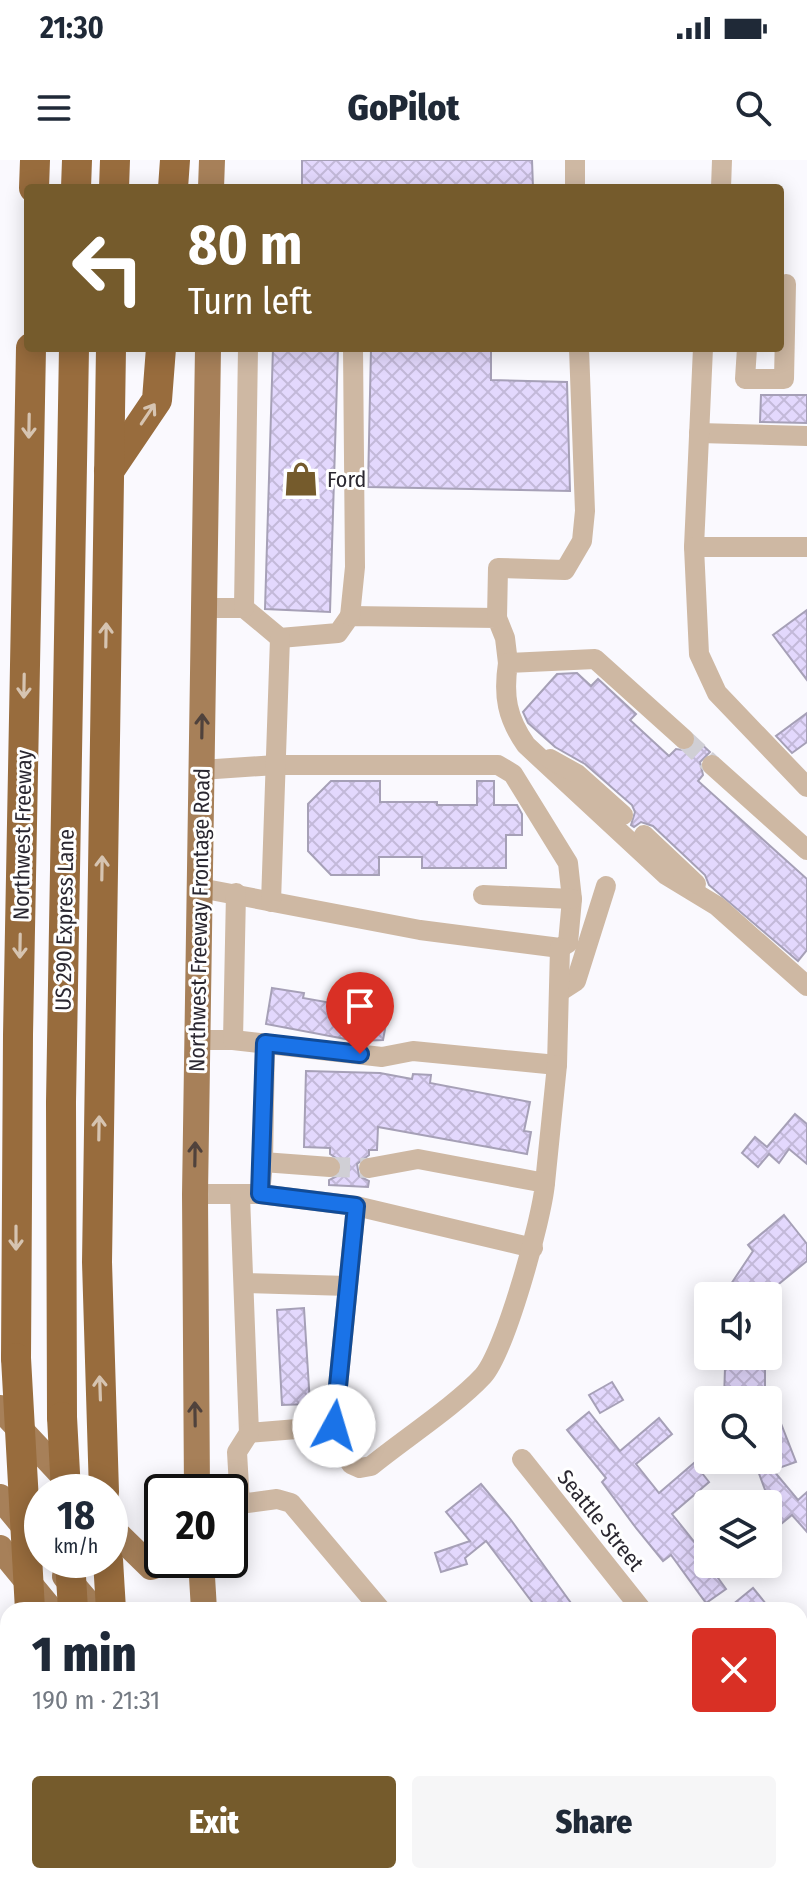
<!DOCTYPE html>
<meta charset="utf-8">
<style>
body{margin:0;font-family:"Fira Sans Condensed",sans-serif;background:#f6f6f7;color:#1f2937;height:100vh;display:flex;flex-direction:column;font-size:30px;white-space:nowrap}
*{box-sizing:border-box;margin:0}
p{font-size:26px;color:#747a83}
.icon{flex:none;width:44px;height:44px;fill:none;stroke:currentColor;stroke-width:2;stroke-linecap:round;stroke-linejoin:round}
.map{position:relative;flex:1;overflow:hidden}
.details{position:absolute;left:0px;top:1442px;width:808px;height:282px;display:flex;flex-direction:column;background:#fff;border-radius:24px 24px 0 0;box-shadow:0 4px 20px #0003}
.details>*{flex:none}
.hud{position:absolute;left:24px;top:24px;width:760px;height:168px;border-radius:8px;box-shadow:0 4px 20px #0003;background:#755b2c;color:#fff;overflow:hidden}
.fabs{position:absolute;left:694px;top:1122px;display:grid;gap:16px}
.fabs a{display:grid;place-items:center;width:88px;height:88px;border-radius:8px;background:#fff;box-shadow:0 4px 20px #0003;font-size:40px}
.speed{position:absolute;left:24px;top:1314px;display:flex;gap:16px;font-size:40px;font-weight:700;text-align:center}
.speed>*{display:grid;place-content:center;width:104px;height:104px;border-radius:50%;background:#fff;box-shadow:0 4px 20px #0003;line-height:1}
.speed small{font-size:20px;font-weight:400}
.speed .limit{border:4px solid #111;border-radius:12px;background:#fff;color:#111}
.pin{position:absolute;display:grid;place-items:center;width:68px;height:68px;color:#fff;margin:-82px -34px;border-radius:50% 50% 50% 0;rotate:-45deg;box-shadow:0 0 8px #0007}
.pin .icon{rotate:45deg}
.me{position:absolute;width:88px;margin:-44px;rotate:6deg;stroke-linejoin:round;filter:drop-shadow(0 0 6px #0008)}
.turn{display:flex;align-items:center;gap:28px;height:168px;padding:0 32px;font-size:36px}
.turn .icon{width:104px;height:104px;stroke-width:2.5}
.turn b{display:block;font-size:56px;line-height:68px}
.round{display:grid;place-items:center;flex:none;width:84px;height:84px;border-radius:8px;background:#f6f6f7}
.headline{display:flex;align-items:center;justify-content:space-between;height:136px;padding:0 32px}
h1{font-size:48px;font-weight:800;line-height:60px}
.cta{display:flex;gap:16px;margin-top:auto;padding:16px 32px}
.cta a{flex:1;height:92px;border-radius:8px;background:#755b2c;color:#fff;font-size:32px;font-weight:800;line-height:92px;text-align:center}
.cta a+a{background:#f6f6f7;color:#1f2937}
.status{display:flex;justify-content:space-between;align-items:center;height:56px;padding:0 40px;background:#fff;direction:ltr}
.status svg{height:22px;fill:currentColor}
header{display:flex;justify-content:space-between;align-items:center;height:104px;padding:0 32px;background:#fff;font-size:36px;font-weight:800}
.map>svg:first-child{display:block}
</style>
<div class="status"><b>21:30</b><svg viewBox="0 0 49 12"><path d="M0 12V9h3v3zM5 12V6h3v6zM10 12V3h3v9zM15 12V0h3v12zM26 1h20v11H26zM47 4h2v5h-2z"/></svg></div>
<header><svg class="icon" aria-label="menu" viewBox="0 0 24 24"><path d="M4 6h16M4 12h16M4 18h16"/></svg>GoPilot<svg class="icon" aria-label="search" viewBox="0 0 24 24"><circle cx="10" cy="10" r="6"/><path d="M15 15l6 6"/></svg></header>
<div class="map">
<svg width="807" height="1723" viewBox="0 0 807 1723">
<defs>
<pattern id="building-cross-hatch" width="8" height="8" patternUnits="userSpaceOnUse" patternTransform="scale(2)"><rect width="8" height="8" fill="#e3d8fd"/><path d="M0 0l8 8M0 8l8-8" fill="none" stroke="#c3b9d9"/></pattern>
</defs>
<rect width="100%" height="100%" fill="#faf9fe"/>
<g fill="url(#building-cross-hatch)" stroke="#a6a0b7" stroke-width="2">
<path d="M 302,0 L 532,0 L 533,28 L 302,28 Z"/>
<path d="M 273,188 L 338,188 L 330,452 L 265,449 Z"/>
<path d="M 371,188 L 491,188 L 491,220 L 567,222 L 570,331 L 368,327 Z"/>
<path d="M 761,235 L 807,235 L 807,263 L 760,262 Z"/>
<path d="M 807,450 L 807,520 L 773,475 Z"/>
<path d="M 577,513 L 591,526 L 598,519 L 636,554 L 630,560 L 669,596 L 676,589 L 689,591 L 697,580 L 710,592 L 700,602 L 703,615 L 698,621 L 807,719 L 807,790 L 798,801 L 709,725 L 705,715 L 653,666 L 641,662 L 634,667 L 631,665 L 635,652 L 632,645 L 585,604 L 555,587 L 528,563 L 523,552 L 557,514 Z"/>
<path d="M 807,553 L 807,582 L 792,593 L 776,576 Z"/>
<path d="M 331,621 L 380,621 L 380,642 L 437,642 L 437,645 L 477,645 L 477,621 L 494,621 L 494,645 L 517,645 L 522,654 L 522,675 L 506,675 L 506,708 L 422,708 L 422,697 L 379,697 L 379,715 L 331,715 L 308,691 L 308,644 Z"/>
<path d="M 272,828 L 304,833 L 303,838 L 388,853 L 383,880 L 356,881 L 266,864 Z"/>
<path d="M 306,911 L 380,913 L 412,919 L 413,914 L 431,915 L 430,923 L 530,942 L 524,971 L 531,972 L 527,994 L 378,967 L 377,990 L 369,990 L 369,995 L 357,1004 L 359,1016 L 369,1021 L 368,1027 L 329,1025 L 329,1020 L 341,1014 L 342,1002 L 330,994 L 330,988 L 304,987 Z"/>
<path d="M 795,954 L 807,964 L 807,1004 L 789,989 L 779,1003 L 769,994 L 758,1007 L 742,993 L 755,977 L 767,987 Z"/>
<path d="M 784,1055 L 807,1084 L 807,1101 L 764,1136 L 723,1136 L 753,1091 L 748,1085 Z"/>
<path d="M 304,1148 L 310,1244 L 282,1245 L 277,1150 Z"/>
<path d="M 725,1208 L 765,1208 L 765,1240 L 724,1240 Z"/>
<path d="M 612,1222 L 623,1240 L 600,1253 L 589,1235 Z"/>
<path d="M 589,1252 L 620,1291 L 659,1258 L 672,1274 L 636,1304 L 659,1333 L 694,1303 L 709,1322 L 672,1354 L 696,1384 L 708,1375 L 708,1404 L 726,1429 L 706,1443 L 671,1395 L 663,1401 L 636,1368 L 602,1322 L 606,1318 L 567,1270 Z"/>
<path d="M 780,1261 L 796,1302 L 773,1310 L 798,1340 L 807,1332 L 807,1372 L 792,1355 L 775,1369 L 768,1361 L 768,1338 L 754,1300 L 764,1300 L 768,1304 L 768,1265 Z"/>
<path d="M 481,1324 L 511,1360 L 576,1450 L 538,1450 L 486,1381 L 465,1398 L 467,1404 L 441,1412 L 435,1393 L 470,1381 L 446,1352 Z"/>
<path d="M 753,1428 L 771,1450 L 726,1450 Z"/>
</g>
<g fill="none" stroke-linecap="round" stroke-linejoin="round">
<g stroke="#d0cfd5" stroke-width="20" stroke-dasharray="20 10" stroke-linecap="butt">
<path d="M 684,579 L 712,605"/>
<path d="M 330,1007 L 369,1008"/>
</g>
<g stroke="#ceb8a3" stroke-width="20">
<path d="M 575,28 L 575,0"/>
<path d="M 721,28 L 722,0"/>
<path d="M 747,188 L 745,219 L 784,219 L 786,124"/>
<path d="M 699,273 L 807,276"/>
<path d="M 694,387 L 703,188"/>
<path d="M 807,387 L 694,387 L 699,494 L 717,533 L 807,627"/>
<path d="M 204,448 L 244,448 L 280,478 L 338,473 L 350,456 L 497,458 L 505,478 L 508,503"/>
<path d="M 244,448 L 248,188"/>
<path d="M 350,456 L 355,407 L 353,188"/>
<path d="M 497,458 L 498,408 L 565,410 L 582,381 L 585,351 L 579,188"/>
<path d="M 684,579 L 595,499 L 508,503 C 503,536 507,558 526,585 L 666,715 L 717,746 L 807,826"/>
<path d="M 550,599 L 577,614 L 623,655"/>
<path d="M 712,605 L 807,690"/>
<path d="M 644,675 L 696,724"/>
<path d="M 200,728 L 420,770 L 560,788 L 568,783 L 572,739 L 568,703 L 513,614 L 498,605 L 276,605 L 201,610"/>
<path d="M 483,735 L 572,739"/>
<path d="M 271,742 L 280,478"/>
<path d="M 559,832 L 576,821 L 606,726"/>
<path d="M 197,880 L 233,880 L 382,897 L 413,891 L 557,905 L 560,788"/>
<path d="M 233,880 L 236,733"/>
<path d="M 263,1002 L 265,883"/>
<path d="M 545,1023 L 557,905"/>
<path d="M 195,1034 L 260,1034 L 263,1002 L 330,1007"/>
<path d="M 260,1034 L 356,1046 L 533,1088"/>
<path d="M 240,1036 L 249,1273 L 334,1266 L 348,1126 L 246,1123"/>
<path d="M 348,1126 L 356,1046"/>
<path d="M 334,1266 L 351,1304 L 360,1308 L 371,1306 C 404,1279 455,1246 483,1216 C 505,1192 542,1059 545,1023 L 418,999 L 369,1008"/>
<path d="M 249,1273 L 237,1292 L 240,1344 L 277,1339 L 291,1343 L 381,1450"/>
<path d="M 522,1299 L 642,1450"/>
<path d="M 800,1648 L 807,1656"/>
<path d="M 490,1716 L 495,1723"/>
</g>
<g stroke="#a78059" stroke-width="26">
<path d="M 211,28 L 212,0"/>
<path d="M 0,1248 L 74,1327"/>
<path d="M 197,1332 L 195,1034 L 208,188"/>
<path d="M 0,1337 L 42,1388"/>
<path d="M 110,1367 L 151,1407 L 172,1400"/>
<path d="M 0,1388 L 51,1450"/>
<path d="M 201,1400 L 204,1450"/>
<path d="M 65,1416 L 94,1450"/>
<path d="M 226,1716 L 227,1723"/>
</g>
<g stroke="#986c3d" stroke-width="30">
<path d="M 34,28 L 35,0"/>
<path d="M 76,28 L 77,0"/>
<path d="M 114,28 L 115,0"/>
<path d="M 173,28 L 175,0"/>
<path d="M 109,311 L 157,240 L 161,188"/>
<path d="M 16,1198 L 18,875 L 31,188"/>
<path d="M 62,1257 L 61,942 L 74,188"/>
<path d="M 104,1332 L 97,1102 L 111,188"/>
<path d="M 108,1400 L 111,1450"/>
<path d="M 0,1660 L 7,1723"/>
<path d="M 56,1716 L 57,1723"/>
<path d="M 101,1716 L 102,1723"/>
<path d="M 138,1716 L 139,1723"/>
</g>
<g stroke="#986c3d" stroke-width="30">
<path d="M 16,1198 L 30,1450"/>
<path d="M 62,1257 L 66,1332"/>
<path d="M 70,1400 L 73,1450"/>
</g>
</g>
<defs><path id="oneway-shaft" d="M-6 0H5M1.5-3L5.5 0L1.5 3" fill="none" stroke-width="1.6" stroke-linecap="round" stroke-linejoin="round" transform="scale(2)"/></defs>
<g stroke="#d6c4b1">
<use href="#oneway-shaft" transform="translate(148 254) rotate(-56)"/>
<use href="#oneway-shaft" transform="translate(29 266) rotate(91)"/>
<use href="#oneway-shaft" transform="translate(106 475) rotate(-89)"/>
<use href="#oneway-shaft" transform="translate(24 526) rotate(91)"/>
<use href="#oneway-shaft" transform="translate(102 708) rotate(-89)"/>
<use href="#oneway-shaft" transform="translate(20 786) rotate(91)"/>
<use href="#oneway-shaft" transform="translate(99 968) rotate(-89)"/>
<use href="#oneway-shaft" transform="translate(16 1078) rotate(90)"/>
<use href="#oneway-shaft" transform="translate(100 1228) rotate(-92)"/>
</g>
<g stroke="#50423c">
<use href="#oneway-shaft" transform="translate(202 566) rotate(-89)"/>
<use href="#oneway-shaft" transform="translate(195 994) rotate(-89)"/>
<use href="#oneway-shaft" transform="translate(195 1254) rotate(-91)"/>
</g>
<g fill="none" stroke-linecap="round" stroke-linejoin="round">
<g stroke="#114b97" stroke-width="20">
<path id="route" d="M 334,1266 L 356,1046 L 260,1034 L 265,883 L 360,894"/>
</g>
<use href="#route" stroke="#1a73e8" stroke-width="14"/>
</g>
<defs>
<g id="shop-bare" transform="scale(2.76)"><path d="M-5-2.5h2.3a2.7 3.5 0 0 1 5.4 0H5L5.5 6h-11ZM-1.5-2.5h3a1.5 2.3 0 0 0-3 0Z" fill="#755b2c" stroke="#fff" stroke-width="2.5" paint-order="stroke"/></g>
</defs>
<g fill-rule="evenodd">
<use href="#shop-bare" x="301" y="319"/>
</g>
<g text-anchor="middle" stroke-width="6" stroke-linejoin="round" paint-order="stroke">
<g font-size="22" fill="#2a2730" stroke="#fff" text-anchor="start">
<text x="327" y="327">Ford</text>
</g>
<g font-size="22" fill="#2a2730" stroke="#fff">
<text transform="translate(22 675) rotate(-89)" y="8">Northwest Freeway</text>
<text transform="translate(64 760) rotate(-89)" y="8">US 290 Express Lane</text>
<text transform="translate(199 760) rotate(-89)" y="8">Northwest Freeway Frontage Road</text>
<text transform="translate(601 1360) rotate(51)" y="8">Seattle Street</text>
</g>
</g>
</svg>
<div class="fabs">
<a><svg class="icon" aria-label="sound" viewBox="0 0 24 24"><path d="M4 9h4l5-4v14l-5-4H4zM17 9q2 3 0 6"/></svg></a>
<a><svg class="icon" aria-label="search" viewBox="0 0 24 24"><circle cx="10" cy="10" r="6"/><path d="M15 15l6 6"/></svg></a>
<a><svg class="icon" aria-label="layers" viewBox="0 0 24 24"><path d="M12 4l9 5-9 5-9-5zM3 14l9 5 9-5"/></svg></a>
</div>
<div class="speed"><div>18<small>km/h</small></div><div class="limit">20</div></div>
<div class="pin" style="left:360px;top:894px;background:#d93025"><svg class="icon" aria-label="arrive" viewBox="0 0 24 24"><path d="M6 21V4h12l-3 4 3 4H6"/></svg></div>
<svg class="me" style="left:334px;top:1266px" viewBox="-20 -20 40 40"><circle r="19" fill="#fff"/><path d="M0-13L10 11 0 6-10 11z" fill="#1a73e8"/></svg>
<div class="hud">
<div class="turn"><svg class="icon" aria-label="left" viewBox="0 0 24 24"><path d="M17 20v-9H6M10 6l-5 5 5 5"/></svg><div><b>80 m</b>Turn left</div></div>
</div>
<section class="details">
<div class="headline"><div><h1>1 min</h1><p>190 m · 21:31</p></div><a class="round" style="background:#d93025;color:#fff"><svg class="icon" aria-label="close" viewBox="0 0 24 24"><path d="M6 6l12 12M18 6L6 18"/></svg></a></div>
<div class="cta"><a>Exit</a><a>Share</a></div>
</section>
</div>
